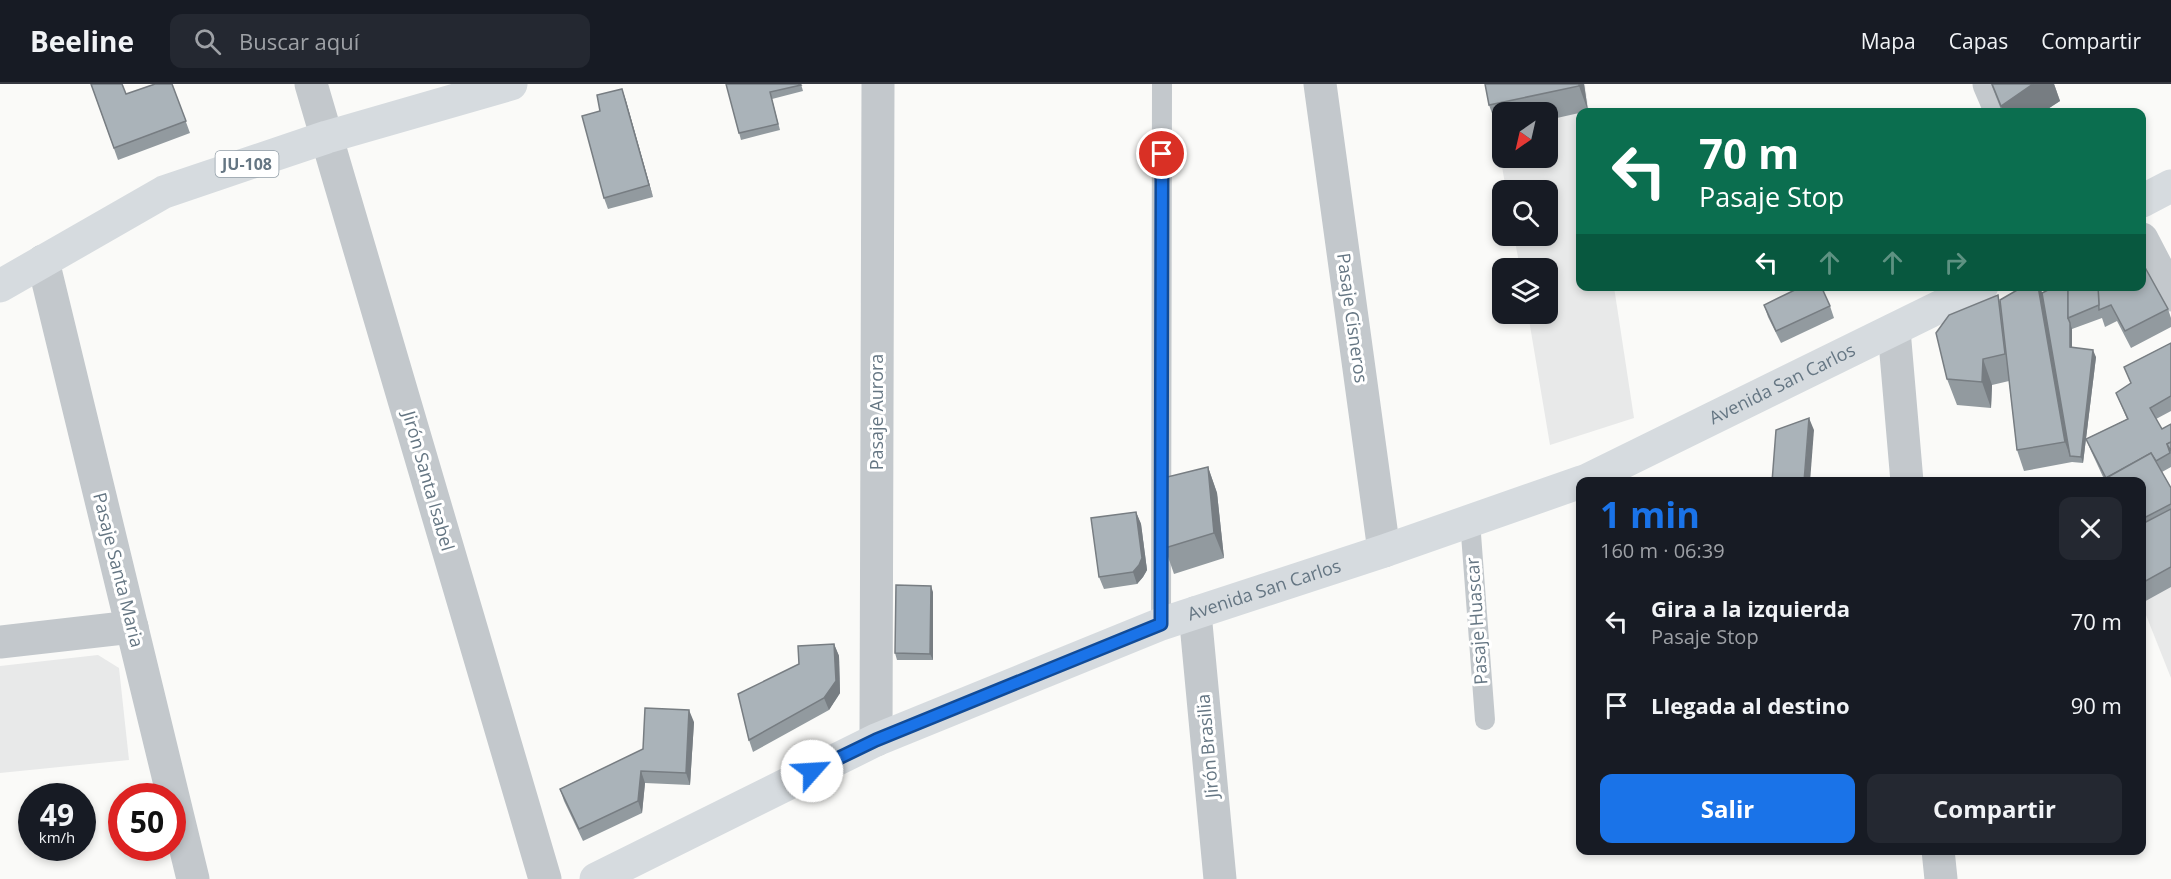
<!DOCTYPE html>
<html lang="es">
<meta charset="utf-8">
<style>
body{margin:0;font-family:"Open Sans",sans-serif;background:#242831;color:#f1f3f6;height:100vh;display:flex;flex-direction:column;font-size:22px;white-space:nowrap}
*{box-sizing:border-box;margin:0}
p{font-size:20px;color:#9ea1a6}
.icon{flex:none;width:33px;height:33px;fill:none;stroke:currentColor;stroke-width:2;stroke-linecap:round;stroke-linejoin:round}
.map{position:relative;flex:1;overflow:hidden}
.side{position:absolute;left:1576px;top:393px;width:570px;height:378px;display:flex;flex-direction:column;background:#171b24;border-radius:12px;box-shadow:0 3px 9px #0003}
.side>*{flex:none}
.banner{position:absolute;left:1576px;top:24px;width:570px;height:183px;border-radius:12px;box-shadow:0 3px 9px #0003;background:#0b6e4f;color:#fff;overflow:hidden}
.needle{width:39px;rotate:214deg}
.controls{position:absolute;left:1492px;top:18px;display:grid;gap:12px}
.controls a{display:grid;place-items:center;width:66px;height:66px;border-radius:12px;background:#171b24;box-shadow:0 3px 9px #0003;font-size:30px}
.speed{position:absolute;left:18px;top:699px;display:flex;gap:12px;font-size:30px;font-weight:700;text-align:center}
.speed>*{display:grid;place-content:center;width:78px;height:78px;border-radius:50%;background:#171b24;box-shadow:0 3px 9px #0003;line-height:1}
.speed small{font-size:15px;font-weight:400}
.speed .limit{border:9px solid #d22;background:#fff;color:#111}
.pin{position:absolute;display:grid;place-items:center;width:51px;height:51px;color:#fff;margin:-26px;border:3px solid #fff;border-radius:50%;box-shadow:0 2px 6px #0007}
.me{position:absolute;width:66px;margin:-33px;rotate:64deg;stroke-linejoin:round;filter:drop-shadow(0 0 4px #0008)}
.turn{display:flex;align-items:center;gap:21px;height:126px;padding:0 24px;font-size:27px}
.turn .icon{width:78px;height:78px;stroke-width:2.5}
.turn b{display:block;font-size:42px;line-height:51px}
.lanes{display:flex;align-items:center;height:57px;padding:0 24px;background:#0003;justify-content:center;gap:30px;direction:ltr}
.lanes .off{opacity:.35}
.round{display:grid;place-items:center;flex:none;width:63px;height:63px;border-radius:12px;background:#242831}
.summary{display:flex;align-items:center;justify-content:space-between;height:102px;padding:0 24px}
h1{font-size:36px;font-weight:700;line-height:45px;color:#1a73e8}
.action{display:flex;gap:12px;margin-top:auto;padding:12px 24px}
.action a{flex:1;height:69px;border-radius:12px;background:#1a73e8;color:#fff;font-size:24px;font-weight:700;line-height:69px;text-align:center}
.action a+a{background:#242831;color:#f1f3f6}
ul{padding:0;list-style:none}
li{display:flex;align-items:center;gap:18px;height:84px;padding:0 24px}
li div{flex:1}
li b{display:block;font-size:22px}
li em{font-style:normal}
header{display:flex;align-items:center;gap:36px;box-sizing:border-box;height:84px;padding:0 30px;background:#171b24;border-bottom:2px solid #363941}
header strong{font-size:28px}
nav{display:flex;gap:33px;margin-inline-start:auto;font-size:21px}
.search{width:420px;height:54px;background:#242831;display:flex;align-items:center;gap:15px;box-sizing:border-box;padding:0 21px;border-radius:12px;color:#9ea1a6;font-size:22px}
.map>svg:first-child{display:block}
</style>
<header>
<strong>Beeline</strong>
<div class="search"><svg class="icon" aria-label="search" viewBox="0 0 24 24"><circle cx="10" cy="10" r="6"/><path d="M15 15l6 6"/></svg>Buscar aquí</div>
<nav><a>Mapa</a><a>Capas</a><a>Compartir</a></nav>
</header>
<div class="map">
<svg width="2171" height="795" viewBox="0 0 2171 795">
<rect width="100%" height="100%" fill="#fafaf8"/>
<g fill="#e8e9e9" fill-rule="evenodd">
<path d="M 1488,0 L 1585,0 L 1589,28 L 1581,28 L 1581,202 L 1614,203 L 1634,334 L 1550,361 L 1528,230 L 1548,230 L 1548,184 L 1520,184 L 1514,152 L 1548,152 L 1548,106 L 1506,106 ZM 1503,28 L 1548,28 L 1548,74 L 1503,74 Z"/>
<path d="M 2171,445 L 2171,594 L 2142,521 L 2142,460 Z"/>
<path d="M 98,571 L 119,584 L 129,676 L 0,689 L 0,582 Z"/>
</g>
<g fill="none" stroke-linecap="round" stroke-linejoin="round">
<g stroke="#c3c8cc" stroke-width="20">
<path d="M 1470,437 L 1485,636"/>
<path d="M 1161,540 L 1162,0"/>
</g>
<g stroke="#c3c8cc" stroke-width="33">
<path d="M 311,0 L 545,795"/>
<path d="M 1320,0 L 1384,467"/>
<path d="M 1989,0 L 2001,28"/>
<path d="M 2142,155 L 2171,211"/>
<path d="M 43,177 L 193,795"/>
<path d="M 1894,246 L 1907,398"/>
<path d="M 1195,529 L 1220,795"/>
<path d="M 0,558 L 132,543"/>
<path d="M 876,656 L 878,0"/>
<path d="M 1938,766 L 1941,795"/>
</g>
<g stroke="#d6dbdf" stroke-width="33">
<path d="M 2142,117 L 2171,102"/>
<path id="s1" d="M 1583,398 L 1982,202"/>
<path id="s2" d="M 596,795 L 876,656 L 1161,540 L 1384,467 L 1581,398"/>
</g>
<path stroke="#d6dbdf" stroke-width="33" d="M 0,202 L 164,108 L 327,53 L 511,0"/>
</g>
<g fill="#929a9f">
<path d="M 91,0 L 126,10 L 172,0 L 190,49 L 118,76 Z"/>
<path d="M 726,0 L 801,0 L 803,7 L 772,15 L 780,46 L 741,56 Z"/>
<path d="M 1584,0 L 1588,27 L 1548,36 L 1548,28 L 1503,28 L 1503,45 L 1498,46 L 1489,21 Z"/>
<path d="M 1991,0 L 2054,0 L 2060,17 L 2043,28 L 2002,28 Z"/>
<path d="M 622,5 L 626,17 L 653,113 L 608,125 L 604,114 L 600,27 Z"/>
<path d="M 2024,202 L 2040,202 L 2042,209 L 2168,225 L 2171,234 L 2171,243 L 2131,264 L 2117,237 L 2105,243 L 2102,234 L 2072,245 L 2072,264 L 2096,273 L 2083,379 L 2072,378 L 2024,387 L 2017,366 L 2009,297 L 1992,301 L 1991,324 L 1957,321 L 1947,295 L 2000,216 Z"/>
<path d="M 1764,221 L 1830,222 L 1834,234 L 1781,259 L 1768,233 Z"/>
<path d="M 2171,259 L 2171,327 L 2156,335 L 2162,345 L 2171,340 L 2171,383 L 2162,388 L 2171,404 L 2171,503 L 2142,519 L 2142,398 L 2104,395 L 2091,367 L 2086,355 L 2127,335 L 2116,309 L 2131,299 L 2124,283 Z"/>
<path d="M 1208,383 L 1217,409 L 1224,474 L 1174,490 L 1165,464 Z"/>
<path d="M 1136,428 L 1141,440 L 1147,486 L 1143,493 L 1137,500 L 1104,505 L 1099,493 Z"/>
<path d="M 933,508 L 933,576 L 897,576 L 895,569 Z"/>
<path d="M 834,560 L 839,572 L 840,609 L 829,626 L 753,668 L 749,656 L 799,580 Z"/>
<path d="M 694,638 L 690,701 L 645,699 L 642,729 L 583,757 L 564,717 L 560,705 L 643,665 Z"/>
</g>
<g fill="#777d82">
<path d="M 1579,0 L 1584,0 L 1588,27 L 1579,2 Z"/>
<path d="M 2033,0 L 2054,0 L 2060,17 L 2043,28 L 2003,28 L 2001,22 Z"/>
<path d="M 622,5 L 626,17 L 653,113 L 649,101 Z"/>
<path d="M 2038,202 L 2040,202 L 2044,216 L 2070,372 L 2065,358 Z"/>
<path d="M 2070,239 L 2072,245 L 2072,270 L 2070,263 Z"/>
<path d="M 2093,266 L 2096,273 L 2083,379 L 2081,373 Z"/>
<path d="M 1983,275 L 1992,301 L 1991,324 L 1982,298 Z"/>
<path d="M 1809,334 L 1814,346 L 1810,398 L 1804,398 Z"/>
<path d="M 1208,383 L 1217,409 L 1224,474 L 1214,449 Z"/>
<path d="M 1136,428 L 1141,440 L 1147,486 L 1143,493 L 1137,500 L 1133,488 Z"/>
<path d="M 931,502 L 933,508 L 933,576 L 930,570 Z"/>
<path d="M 834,560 L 839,572 L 840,609 L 829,626 L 824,614 Z"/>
<path d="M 689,626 L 694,638 L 690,701 L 686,689 Z"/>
<path d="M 641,687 L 645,699 L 642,729 L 638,717 Z"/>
</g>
<g fill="#aab3b9" stroke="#777d82" stroke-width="1.5">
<path d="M 91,0 L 122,0 L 126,10 L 155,0 L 172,0 L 186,37 L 114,64 Z"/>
<path d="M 726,0 L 800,0 L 801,1 L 770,8 L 778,40 L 739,49 Z"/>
<path d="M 1485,0 L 1579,0 L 1579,2 L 1489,21 Z"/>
<path d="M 1992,0 L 2033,0 L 2001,22 Z"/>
<path d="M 622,5 L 649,101 L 604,114 L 582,32 L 600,27 L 597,11 Z"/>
<path d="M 2142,178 L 2168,225 L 2125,247 L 2111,221 L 2099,226 L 2098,202 L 2142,202 Z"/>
<path d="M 1803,202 L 1821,202 L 1830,222 L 1776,247 L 1764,221 Z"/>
<path d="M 2024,202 L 2038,202 L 2065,358 L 2017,366 L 2000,216 Z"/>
<path d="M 2056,202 L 2068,202 L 2068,234 L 2070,239 L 2070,263 L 2093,266 L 2081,373 L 2070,372 L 2042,209 Z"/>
<path d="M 2068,202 L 2098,202 L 2099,221 L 2068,234 Z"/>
<path d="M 1998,211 L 2005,270 L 1983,275 L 1982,298 L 1947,295 L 1936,249 L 1949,231 Z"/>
<path d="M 2171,259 L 2171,312 L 2150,324 L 2162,345 L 2171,340 L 2171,358 L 2167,360 L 2170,369 L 2156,377 L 2151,369 L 2106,394 L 2086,355 L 2128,335 L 2116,309 L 2131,299 L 2124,283 Z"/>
<path d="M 1809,334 L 1804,398 L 1772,398 L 1776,346 Z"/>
<path d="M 2171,358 L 2171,367 L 2167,360 Z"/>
<path d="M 2151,369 L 2171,404 L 2171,420 L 2142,435 L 2142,398 L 2099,398 Z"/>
<path d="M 1208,383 L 1214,449 L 1165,464 L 1159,395 Z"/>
<path d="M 2171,425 L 2171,483 L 2142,499 L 2142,440 Z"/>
<path d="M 1136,428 L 1142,474 L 1139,481 L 1133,488 L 1099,493 L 1091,434 Z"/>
<path d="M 896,501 L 931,502 L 930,570 L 895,569 Z"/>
<path d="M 834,560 L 836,597 L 824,614 L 749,656 L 738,610 L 799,580 L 798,562 Z"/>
<path d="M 645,624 L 689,626 L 686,689 L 641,687 L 638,717 L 579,745 L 560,705 L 643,665 Z"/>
</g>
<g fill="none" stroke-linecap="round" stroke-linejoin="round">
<g stroke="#114b97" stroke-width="15">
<path id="route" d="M 812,687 L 876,656 L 1161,540 L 1162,70"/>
</g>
<use href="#route" stroke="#1a73e8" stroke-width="10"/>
</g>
<g text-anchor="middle" stroke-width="6" stroke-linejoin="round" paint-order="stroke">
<rect fill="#fff" stroke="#939fa8" stroke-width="1.5" x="215.5" y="67" width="63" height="26" rx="4.5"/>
<g font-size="16" font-weight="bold" fill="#657683">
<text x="247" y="86">JU-108</text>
</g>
<g font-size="18" fill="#657683" stroke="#fff">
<text transform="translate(1352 234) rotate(82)" y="6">Pasaje Cisneros</text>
<text dy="6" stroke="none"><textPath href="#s1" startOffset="222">Avenida San Carlos</textPath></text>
<text transform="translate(877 328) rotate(-90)" y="6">Pasaje Aurora</text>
<text transform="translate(428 397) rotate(74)" y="6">Jirón Santa Isabel</text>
<text transform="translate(118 486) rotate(76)" y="6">Pasaje Santa Maria</text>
<text dy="6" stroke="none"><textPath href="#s2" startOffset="729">Avenida San Carlos</textPath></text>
<text transform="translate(1477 537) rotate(-94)" y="6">Pasaje Huascar</text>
<text transform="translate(1208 662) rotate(-95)" y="6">Jirón Brasilia</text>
</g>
</g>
</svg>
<div class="controls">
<a><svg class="needle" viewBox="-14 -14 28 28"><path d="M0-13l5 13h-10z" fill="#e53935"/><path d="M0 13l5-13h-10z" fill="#9ea1a6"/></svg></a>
<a><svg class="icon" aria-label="search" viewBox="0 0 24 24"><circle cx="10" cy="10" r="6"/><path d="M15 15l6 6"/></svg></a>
<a><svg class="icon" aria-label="layers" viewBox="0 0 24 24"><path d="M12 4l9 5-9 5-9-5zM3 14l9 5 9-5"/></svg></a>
</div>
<div class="speed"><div>49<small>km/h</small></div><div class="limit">50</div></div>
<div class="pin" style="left:1162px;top:70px;background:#d93025"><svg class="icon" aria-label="arrive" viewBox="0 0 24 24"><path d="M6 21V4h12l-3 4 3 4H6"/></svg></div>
<svg class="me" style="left:812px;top:687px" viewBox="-20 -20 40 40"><circle r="19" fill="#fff"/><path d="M0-13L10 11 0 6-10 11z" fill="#1a73e8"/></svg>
<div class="banner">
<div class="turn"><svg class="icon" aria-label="left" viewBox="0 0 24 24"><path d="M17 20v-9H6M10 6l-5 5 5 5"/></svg><div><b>70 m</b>Pasaje Stop</div></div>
<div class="lanes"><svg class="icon" aria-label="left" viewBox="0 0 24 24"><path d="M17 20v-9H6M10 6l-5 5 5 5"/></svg><svg class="icon off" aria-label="ahead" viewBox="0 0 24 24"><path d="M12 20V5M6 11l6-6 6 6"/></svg><svg class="icon off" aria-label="ahead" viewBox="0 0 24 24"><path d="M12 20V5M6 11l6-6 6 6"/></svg><svg class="icon off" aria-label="right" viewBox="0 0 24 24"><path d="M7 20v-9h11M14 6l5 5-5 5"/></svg></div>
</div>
<section class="side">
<div class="summary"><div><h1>1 min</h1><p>160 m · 06:39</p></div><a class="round"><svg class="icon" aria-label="close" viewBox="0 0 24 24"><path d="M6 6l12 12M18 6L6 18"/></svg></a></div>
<ul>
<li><svg class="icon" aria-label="left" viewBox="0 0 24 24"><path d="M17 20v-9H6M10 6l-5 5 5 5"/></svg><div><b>Gira a la izquierda</b><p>Pasaje Stop</p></div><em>70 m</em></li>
<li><svg class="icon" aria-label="arrive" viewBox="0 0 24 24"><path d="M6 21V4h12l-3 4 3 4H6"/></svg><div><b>Llegada al destino</b></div><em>90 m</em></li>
</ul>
<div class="action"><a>Salir</a><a>Compartir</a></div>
</section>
</div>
